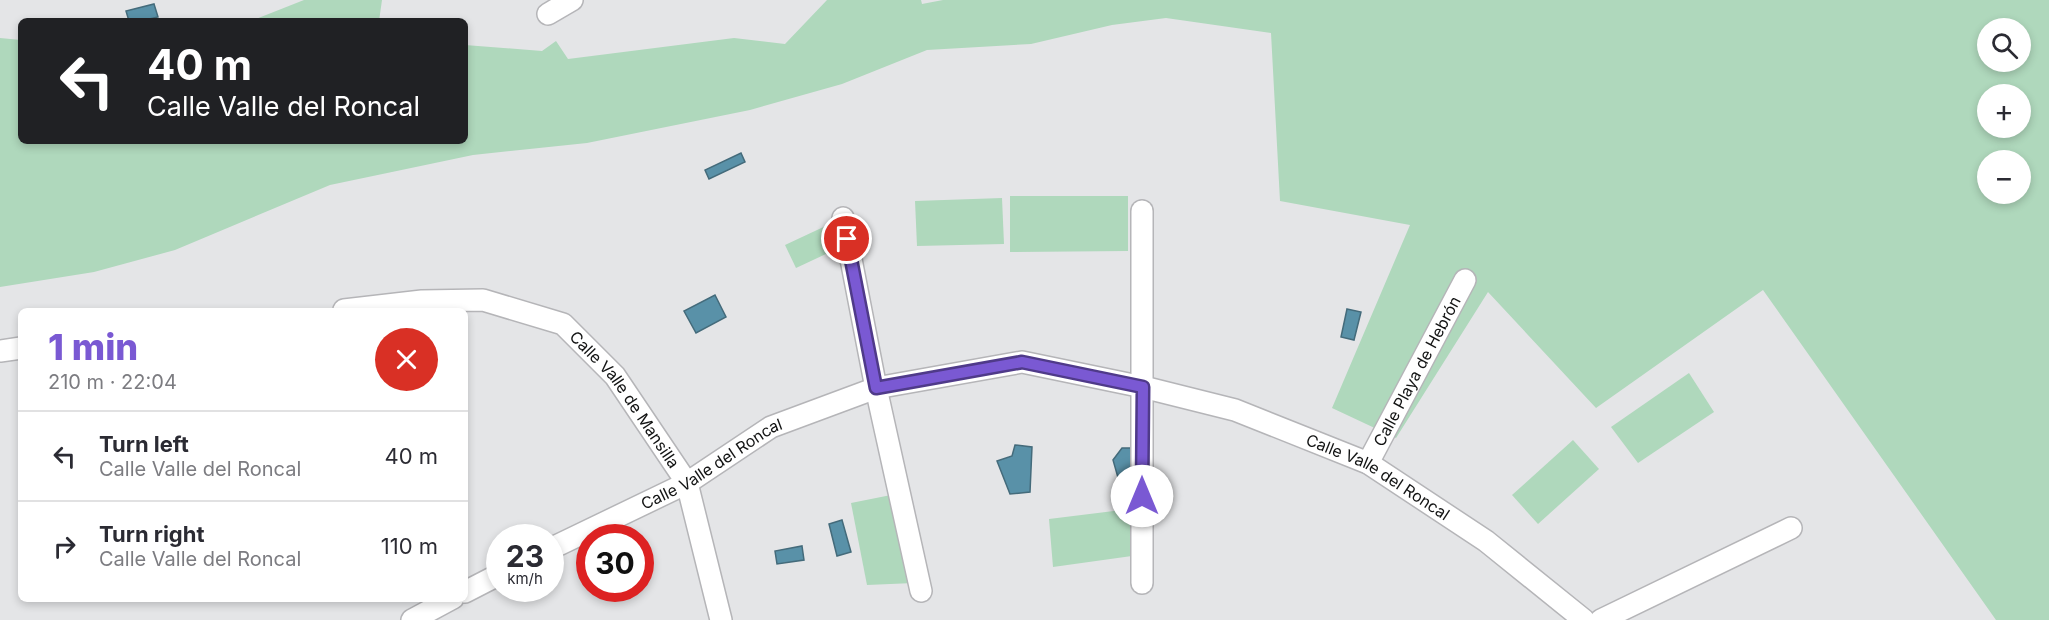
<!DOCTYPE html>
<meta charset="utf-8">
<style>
body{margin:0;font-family:Inter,sans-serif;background:#f2f2f3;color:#2b2b33;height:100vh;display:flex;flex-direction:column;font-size:22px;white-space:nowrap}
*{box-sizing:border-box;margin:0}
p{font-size:20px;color:#7c7c81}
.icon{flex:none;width:33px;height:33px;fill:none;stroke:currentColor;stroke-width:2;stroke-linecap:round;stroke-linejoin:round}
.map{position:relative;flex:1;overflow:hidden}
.side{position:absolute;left:18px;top:308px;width:450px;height:294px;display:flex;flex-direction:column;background:#fff;border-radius:9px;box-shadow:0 3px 9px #0003}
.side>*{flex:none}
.top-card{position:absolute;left:18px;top:18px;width:450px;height:126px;border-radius:9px;box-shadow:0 3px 9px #0003;background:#202124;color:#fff;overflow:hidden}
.controls{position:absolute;left:1977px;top:18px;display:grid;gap:12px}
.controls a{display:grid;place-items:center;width:54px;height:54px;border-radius:50%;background:#fff;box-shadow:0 3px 9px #0003;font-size:30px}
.speed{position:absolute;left:486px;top:524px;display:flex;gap:12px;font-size:30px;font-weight:700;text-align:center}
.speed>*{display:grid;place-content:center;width:78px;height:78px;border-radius:50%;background:#fff;box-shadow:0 3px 9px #0003;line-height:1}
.speed small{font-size:15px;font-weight:400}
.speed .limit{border:9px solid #d22;background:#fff;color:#111}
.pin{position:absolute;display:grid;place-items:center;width:51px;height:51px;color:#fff;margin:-26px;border:3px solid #fff;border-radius:50%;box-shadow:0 2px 6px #0007}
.me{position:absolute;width:66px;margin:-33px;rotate:0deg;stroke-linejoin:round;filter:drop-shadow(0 0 4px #0008)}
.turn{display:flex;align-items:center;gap:21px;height:126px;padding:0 30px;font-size:27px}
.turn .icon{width:78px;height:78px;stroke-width:2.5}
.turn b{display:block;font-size:42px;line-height:51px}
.round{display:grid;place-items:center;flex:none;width:63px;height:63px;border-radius:32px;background:#f2f2f3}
.head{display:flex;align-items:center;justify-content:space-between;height:102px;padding:0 30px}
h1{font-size:36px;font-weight:800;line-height:45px;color:#7a59d3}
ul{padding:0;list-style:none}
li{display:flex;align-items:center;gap:18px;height:90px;padding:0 30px;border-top:2px solid #e1e1e2}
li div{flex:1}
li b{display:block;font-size:22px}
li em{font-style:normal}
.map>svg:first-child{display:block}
</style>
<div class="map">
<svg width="2049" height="620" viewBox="0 0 2049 620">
<rect width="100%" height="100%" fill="#e4e5e7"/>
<g fill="#afd8bc" fill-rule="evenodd">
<path d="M 304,0 L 382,0 L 379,21 L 251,21 Z"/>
<path d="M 827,0 L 921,0 L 922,4 L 943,0 L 2049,0 L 2049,620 L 1996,620 L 1763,290 L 1596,408 L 1488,292 L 1396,438 L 1332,408 L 1410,225 L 1280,201 L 1271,33 L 1166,18 L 1112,25 L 1031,44 L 927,50 L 842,84 L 750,110 L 587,143 L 473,155 L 330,185 L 175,250 L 94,272 L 0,287 L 0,38 L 21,40 L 21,141 L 465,141 L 465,45 L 542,51 L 556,41 L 568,59 L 734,38 L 785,44 ZM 1988,28 L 2020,28 L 2020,62 L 1988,62 ZM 1988,94 L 2020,94 L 2020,128 L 1988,128 ZM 1988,160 L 2020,160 L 2020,194 L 1988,194 Z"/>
<path d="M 1010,196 L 1128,196 L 1128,251 L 1010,252 Z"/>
<path d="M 1002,198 L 1004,244 L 917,246 L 915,201 Z"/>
<path d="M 832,223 L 843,246 L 796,268 L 785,245 Z"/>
<path d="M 1689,373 L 1714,412 L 1638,463 L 1611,427 Z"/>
<path d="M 1573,440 L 1599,469 L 1538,524 L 1512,495 Z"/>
<path d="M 896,494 L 914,583 L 867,585 L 851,503 Z"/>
<path d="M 1138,508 L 1139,555 L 1053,567 L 1049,519 Z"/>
</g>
<g fill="#5991a8" stroke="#446b7b" stroke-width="1.5">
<path d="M 154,4 L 158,17 L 141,21 L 129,21 L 126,11 Z"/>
<path d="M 741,153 L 745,162 L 709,179 L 705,170 Z"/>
<path d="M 715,295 L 726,317 L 696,333 L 684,311 Z"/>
<path d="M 1347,309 L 1361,312 L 1354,340 L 1341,337 Z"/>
<path d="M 1015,445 L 1032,447 L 1030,492 L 1010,494 L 997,461 L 1012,456 Z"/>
<path d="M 1122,448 L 1132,448 L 1131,483 L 1119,481 L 1113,460 Z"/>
<path d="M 842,520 L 851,552 L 837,556 L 829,524 Z"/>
<path d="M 802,546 L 804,560 L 777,564 L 775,551 Z"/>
</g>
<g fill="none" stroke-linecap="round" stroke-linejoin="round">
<g stroke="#b5b5b8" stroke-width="24">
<g id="street">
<path d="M 548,14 L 572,0"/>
<path d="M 1142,211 L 1142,583"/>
<path d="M 843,218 L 876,388 L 921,591"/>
<path id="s1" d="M 344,310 L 422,301 L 483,300 L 563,324 L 615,376 L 687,483 L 721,620"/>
<path d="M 0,351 L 21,348"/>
<path id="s2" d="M 1368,463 L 1465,280"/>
<path id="s3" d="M 550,549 L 687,483 L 771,427 L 876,388 L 1022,362 L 1143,387 L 1235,410 L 1368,463 L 1486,541 L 1584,620"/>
<path d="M 465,592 L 500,574"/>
<path d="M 412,620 L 453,598"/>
<path d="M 1601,620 L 1791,528"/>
</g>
</g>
<use href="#street" stroke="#fff" stroke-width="21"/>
</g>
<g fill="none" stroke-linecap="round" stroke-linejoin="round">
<g stroke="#4f3a89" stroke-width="15">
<path id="route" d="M 847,239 L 876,388 L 1022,362 L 1143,387 L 1142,496"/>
</g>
<use href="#route" stroke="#7a59d3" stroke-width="10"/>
</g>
<g text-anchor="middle" stroke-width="5" stroke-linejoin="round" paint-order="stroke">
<g font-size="16" fill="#121313" stroke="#f1f2f4">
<text dy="6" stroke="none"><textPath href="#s2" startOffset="104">Calle Playa de Hebrón</textPath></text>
<text dy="6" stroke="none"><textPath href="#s1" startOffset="321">Calle Valle de Mansilla</textPath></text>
<text dy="6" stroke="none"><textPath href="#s3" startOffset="183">Calle Valle del Roncal</textPath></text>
<text dy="6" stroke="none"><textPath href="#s3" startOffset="890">Calle Valle del Roncal</textPath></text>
</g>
</g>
</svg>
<div class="controls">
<a><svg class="icon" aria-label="search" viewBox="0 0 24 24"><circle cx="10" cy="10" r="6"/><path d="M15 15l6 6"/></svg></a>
<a>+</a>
<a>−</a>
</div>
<div class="speed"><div>23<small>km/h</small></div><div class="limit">30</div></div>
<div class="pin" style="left:847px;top:239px;background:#d93025"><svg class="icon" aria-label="arrive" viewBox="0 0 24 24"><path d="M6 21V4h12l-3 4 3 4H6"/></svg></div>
<svg class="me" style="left:1142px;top:496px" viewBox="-20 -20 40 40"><circle r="19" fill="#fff"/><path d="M0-13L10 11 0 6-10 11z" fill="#7a59d3"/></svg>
<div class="top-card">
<div class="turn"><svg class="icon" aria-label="left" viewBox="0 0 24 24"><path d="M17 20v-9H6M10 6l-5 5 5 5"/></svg><div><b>40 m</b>Calle Valle del Roncal</div></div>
</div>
<section class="side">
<div class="head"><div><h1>1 min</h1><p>210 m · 22:04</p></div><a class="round" style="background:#d93025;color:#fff"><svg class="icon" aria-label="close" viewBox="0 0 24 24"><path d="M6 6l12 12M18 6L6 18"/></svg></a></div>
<ul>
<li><svg class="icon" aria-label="left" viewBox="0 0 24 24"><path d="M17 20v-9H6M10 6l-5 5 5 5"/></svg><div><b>Turn left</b><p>Calle Valle del Roncal</p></div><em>40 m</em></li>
<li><svg class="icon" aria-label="right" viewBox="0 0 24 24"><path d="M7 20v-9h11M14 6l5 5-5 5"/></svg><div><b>Turn right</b><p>Calle Valle del Roncal</p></div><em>110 m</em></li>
</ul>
</section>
</div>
